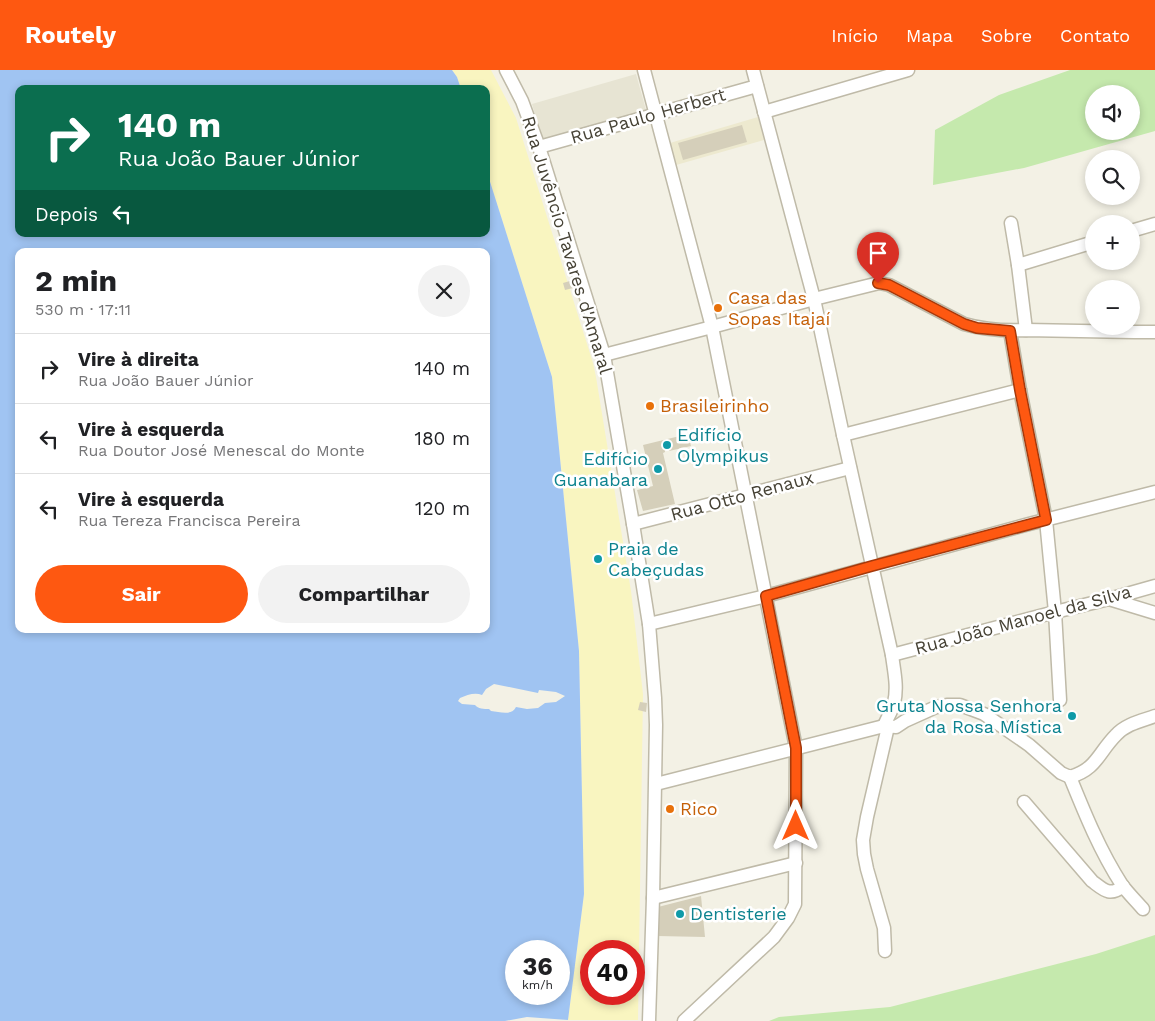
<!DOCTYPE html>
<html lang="pt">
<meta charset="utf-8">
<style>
body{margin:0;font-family:"Work Sans",sans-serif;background:#f2f2f2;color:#202124;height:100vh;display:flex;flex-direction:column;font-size:19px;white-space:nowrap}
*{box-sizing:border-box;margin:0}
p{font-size:16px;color:#757577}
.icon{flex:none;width:28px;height:28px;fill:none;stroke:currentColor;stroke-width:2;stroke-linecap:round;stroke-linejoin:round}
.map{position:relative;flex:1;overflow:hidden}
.side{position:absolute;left:15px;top:178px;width:475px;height:385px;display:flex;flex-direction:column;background:#fff;border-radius:10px;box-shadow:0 2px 8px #0003}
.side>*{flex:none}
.guide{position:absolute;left:15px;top:15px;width:475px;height:152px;border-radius:10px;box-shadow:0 2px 8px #0003;background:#0b6e4f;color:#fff;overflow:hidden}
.controls{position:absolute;left:1085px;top:15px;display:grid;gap:10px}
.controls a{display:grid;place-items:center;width:55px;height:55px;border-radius:50%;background:#fff;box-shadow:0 2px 8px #0003;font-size:25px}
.speed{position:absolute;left:505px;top:870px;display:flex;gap:10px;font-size:25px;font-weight:700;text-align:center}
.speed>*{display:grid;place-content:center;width:65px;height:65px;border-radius:50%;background:#fff;box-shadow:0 2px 8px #0003;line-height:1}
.speed small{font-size:12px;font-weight:400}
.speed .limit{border:8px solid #d22;background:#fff;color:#111}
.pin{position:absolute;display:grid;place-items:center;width:42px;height:42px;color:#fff;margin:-51px -21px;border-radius:50% 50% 50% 0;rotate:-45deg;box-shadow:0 0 5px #0007}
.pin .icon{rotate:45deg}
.me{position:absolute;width:55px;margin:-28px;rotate:0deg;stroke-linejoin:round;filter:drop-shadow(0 0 4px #0008)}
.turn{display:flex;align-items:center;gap:18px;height:105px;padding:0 20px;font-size:22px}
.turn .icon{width:65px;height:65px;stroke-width:2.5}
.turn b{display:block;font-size:35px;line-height:42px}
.then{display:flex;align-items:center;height:48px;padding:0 20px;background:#0003;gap:10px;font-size:19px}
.round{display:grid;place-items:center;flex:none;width:52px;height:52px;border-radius:26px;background:#f2f2f2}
.headline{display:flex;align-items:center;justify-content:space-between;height:85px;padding:0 20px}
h1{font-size:30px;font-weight:700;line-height:38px}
.button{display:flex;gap:10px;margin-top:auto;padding:10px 20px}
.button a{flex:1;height:58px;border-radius:30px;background:#fe5811;color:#fff;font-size:20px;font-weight:700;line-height:58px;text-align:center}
.button a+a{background:#f2f2f2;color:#202124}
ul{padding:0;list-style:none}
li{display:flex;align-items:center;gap:15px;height:70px;padding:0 20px;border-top:1px solid #e0e0e0}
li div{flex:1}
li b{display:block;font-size:19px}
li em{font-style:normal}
header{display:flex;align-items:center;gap:30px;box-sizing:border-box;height:70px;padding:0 25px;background:#fe5811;color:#fff}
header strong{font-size:24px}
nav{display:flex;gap:28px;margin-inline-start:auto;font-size:18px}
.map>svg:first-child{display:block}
</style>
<header>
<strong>Routely</strong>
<nav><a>Início</a><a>Mapa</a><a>Sobre</a><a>Contato</a></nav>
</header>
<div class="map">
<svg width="1155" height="951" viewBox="0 0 1155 951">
<rect width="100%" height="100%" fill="#f3f1e5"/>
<path fill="#e7e4d3" d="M 636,4 L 646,40 L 542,69 L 532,34 Z"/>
<path fill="#ede9cf" d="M 758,47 L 764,70 L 676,95 L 670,73 Z"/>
<g fill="#c5e9ad" fill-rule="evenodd">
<path d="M 1070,0 L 1155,0 L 1155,61 L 1024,98 L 933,115 L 935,60 L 999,25 ZM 1094,24 L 1131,24 L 1131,61 L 1094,61 Z"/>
<path d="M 1155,865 L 1155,951 L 769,951 L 779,947 L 890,937 L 1096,884 Z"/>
</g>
<path fill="#f9f5c0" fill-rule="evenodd" d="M 452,0 L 491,0 L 516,48 L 593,293 L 596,307 L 631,521 L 643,624 L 638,950 L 568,950 L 584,824 L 579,581 L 552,307 L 486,99 L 486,19 L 461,19 L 457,7 ZM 591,881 L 634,881 L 634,924 L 591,924 Z"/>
<path fill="#a0c4f2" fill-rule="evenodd" d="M 0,0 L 452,0 L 457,7 L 461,19 L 19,19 L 19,164 L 486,164 L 486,99 L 552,307 L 579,581 L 584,824 L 568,950 L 527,947 L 505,951 L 0,951 ZM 19,181 L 486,181 L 486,559 L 19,559 ZM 494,614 L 538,623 L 539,620 L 556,622 L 565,626 L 556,632 L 545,633 L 538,638 L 527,639 L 516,637 C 512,646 500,642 491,641 L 489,639 C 484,639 478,639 475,635 L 462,634 L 458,631 L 460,628 C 467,625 475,622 482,625 L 486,619 ZM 559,881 L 559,924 L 516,924 L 516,881 Z"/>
<g fill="#d5cfba">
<path d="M 742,55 L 747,72 L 683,90 L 678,73 Z"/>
<path d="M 570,211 L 573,218 L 565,220 L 563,213 Z"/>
<path d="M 688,364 L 691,376 L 669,381 L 669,379 L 665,380 L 665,382 L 663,383 L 675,434 L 643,441 L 637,420 L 653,416 L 643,375 Z"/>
<path d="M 640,632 L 647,633 L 646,642 L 638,640 Z"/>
<path d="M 701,826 L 705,867 L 657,866 L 658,837 Z"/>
</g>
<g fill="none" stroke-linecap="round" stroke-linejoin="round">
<g stroke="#bfbaa8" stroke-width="15">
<g id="minor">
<path d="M 506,0 L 522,31 L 539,77 L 604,285 L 633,454 L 649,554 L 655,628 L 656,655 L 653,828 L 649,951"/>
<path d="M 644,0 L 712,257 L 796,678 L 795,834 L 788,848 L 774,867 L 684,951"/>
<path d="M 753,0 L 814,229 L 843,365 L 892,585 C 894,601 898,617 894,633 C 892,641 887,648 884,656"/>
<path d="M 764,42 L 908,0"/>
<path d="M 539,77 L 757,16"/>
<path d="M 1011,153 L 1018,195 L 1026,260"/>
<path d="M 1131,161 L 1155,154"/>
<path d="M 1018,195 L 1094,172"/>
<path d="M 1010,261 L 1020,320 L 1046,450 L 1055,542 L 1060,630"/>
<path d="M 604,285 L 712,257 L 814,229 L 879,213 L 889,215 L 964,254 C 985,260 1005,261 1026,260 L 1134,262 L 1155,262"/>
<path d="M 843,365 L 1020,320"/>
<path d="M 633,454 L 850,398"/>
<path d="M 1109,529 L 1155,543"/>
<path d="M 649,554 L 766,526 L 1029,454 L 1155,422"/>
<path d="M 892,585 L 1055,542 L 1109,529 L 1155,516"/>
<path d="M 884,656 L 887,661 L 867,747 L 863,770 L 864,784 L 867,799 L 884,858 L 885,881"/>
<path d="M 1070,707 C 1085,744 1100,781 1122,815 C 1128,823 1136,831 1143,839"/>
<path d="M 656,714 L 884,656 L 896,657 L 905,651 L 936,637 L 948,635 L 960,635 L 984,644 L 1029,675 L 1061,703 L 1070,707 C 1097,699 1098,683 1116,665 C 1126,654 1141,651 1155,646"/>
<path d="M 1024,732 L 1092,811 C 1104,820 1110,827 1123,816"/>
<path d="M 653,828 L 796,793"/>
</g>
</g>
<use href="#minor" stroke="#fff" stroke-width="12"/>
</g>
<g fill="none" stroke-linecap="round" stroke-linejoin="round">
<g stroke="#a5390b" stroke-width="12">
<path id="route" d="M 796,756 L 796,678 L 766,526 L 872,496 L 1046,450 L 1020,320 L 1010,261 L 977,258 L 964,254 L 889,215 L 878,213"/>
</g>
<use href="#route" stroke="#fe5811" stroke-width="9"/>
</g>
<g fill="#e8710a" stroke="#fff" stroke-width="2">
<circle cx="718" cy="238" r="5"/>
<circle cx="650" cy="336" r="5"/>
<circle cx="670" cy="739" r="5"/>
</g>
<g fill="#0f9aa8" stroke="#fff" stroke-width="2">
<circle cx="667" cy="375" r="5"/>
<circle cx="658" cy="399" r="5"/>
<circle cx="598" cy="489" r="5"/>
<circle cx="1072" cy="646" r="5"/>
<circle cx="680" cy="844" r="5"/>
</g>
<g text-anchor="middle" stroke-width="5" stroke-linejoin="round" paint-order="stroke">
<g font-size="18" fill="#464235" stroke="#fff">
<text transform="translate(648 46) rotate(-16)" y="6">Rua Paulo Herbert</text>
<text transform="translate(567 175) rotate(73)" y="6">Rua Juvêncio Tavares d'Amaral</text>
<text transform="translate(742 426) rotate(-15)" y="6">Rua Otto Renaux</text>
<text transform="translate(1023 550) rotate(-15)" y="6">Rua João Manoel da Silva</text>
</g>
<g font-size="18" fill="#c56008" stroke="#fff" text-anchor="start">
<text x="728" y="234">Casa das<tspan x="728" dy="21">Sopas Itajaí</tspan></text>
<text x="660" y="342">Brasileirinho</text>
<text x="680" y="745">Rico</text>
</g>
<g font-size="18" fill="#0d838f" stroke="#fff" text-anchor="start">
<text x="677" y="371">Edifício<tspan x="677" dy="21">Olympikus</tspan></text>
<text x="648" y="395" text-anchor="end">Edifício<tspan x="648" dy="21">Guanabara</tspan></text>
<text x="608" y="485">Praia de<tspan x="608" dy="21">Cabeçudas</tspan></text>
<text x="1062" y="642" text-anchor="end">Gruta Nossa Senhora<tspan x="1062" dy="21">da Rosa Mística</tspan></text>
<text x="690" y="850">Dentisterie</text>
</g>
</g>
</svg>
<div class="controls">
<a><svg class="icon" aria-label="sound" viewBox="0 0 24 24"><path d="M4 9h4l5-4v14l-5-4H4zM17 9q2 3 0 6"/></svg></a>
<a><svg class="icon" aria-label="search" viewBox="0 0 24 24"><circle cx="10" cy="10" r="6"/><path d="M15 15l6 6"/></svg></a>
<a>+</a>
<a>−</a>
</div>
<div class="speed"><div>36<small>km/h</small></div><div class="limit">40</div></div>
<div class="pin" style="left:878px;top:213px;background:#d93025"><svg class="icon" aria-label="arrive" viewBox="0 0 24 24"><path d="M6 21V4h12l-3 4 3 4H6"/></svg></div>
<svg class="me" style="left:796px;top:756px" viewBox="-20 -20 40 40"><path d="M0-17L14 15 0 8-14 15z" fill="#fe5811" stroke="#fff" stroke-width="4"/></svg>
<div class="guide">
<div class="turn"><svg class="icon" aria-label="right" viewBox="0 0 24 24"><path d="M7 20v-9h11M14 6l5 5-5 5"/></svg><div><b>140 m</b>Rua João Bauer Júnior</div></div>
<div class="then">Depois<svg class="icon" aria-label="left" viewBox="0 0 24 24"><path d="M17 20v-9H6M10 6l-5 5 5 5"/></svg></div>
</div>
<section class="side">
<div class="headline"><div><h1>2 min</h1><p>530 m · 17:11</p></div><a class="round"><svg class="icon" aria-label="close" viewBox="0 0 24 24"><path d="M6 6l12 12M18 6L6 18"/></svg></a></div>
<ul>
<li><svg class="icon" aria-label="right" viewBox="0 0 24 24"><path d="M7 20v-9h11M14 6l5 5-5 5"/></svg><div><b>Vire à direita</b><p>Rua João Bauer Júnior</p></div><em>140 m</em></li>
<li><svg class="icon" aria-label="left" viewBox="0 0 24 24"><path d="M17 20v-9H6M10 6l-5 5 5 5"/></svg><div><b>Vire à esquerda</b><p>Rua Doutor José Menescal do Monte</p></div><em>180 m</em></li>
<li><svg class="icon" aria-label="left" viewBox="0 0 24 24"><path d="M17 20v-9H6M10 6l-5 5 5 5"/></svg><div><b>Vire à esquerda</b><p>Rua Tereza Francisca Pereira</p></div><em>120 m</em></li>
</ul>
<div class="button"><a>Sair</a><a>Compartilhar</a></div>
</section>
</div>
